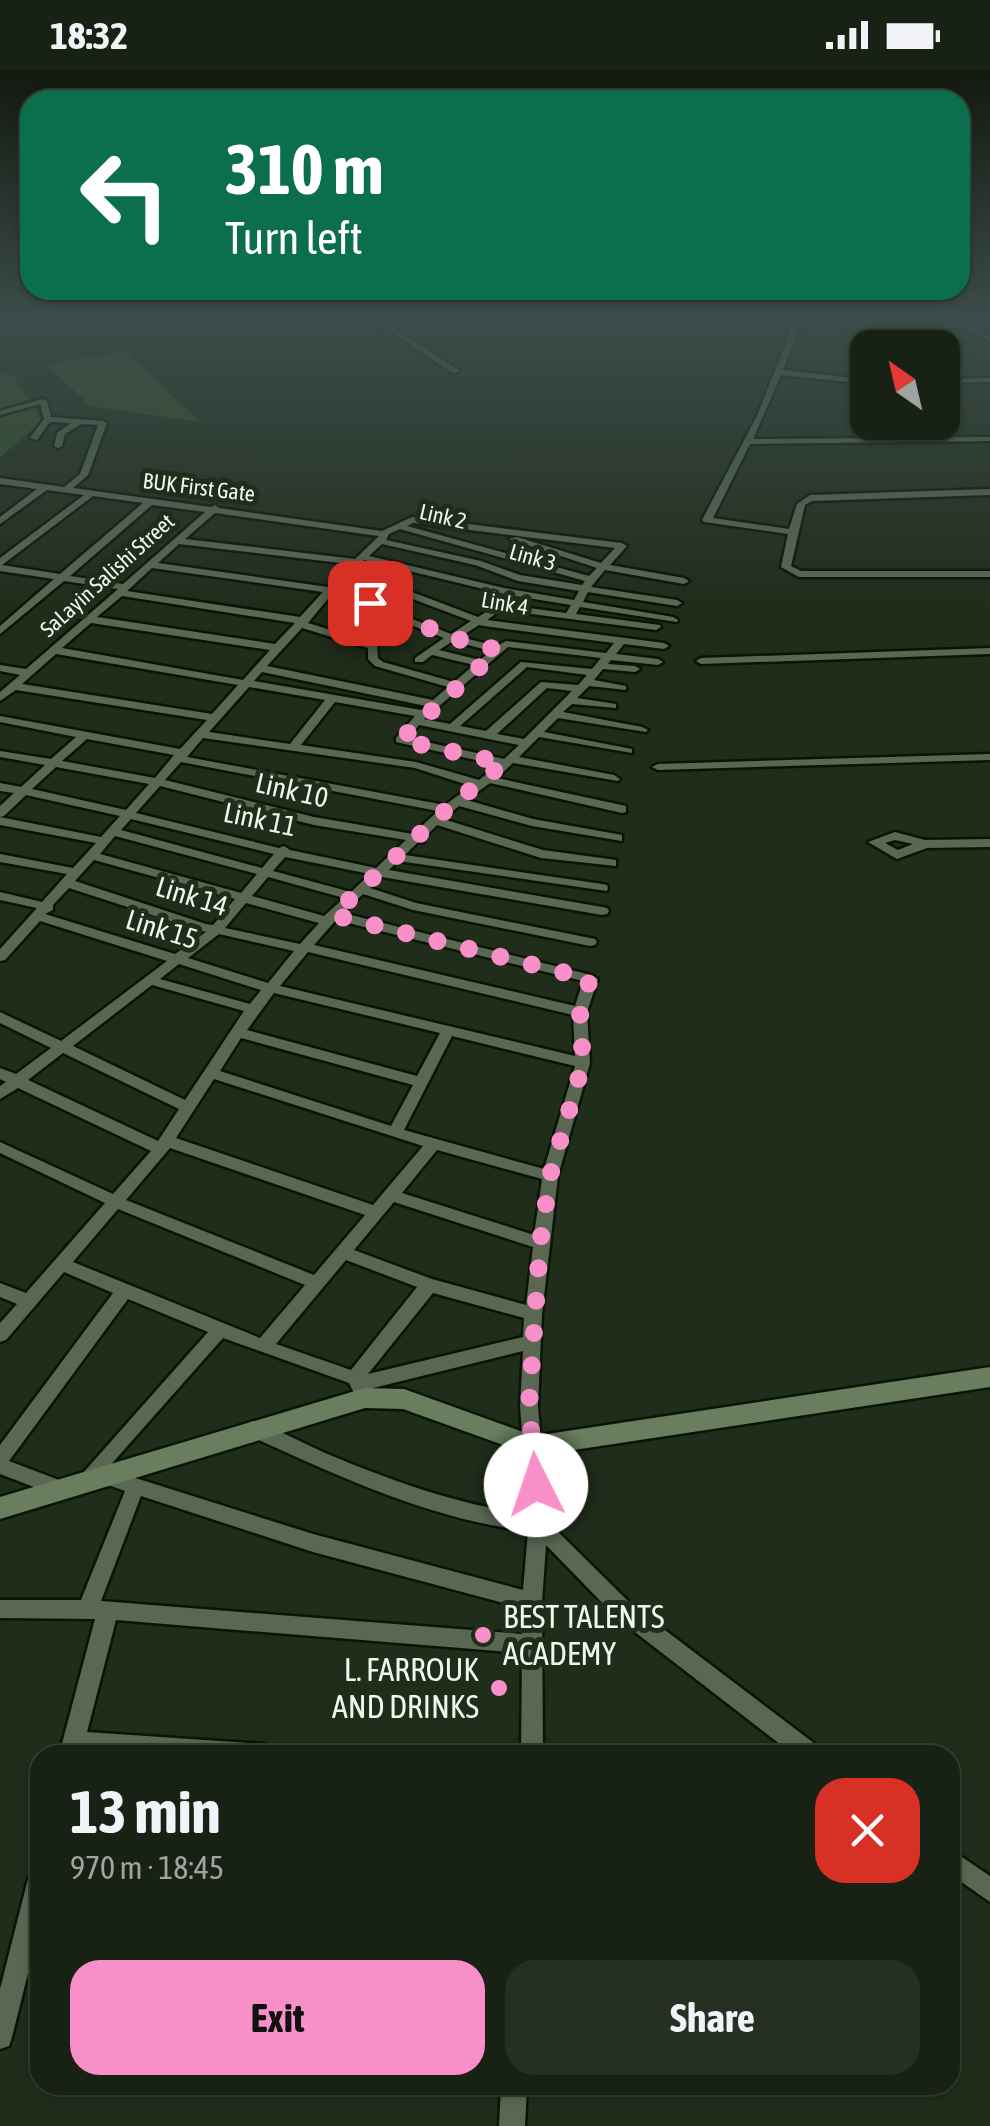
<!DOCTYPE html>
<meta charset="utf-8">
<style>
body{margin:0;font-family:"Asap Condensed",sans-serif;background:#252f22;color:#f1f3f6;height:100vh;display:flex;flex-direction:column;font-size:38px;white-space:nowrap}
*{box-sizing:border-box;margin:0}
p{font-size:32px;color:#9fa4a0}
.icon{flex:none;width:55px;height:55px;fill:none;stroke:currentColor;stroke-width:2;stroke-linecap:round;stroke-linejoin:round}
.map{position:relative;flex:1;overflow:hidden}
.sheet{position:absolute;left:30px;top:1675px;width:930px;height:350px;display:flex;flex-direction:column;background:#182214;border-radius:30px;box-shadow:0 2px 8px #0004,0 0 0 2px #363f34}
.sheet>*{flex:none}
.banner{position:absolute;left:20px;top:20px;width:950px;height:210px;border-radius:30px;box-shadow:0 2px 8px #0004,0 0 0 2px #363f34;background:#0b6e4f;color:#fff;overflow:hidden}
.needle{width:65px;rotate:326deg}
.fabs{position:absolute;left:850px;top:260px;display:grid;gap:20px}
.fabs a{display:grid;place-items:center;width:110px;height:110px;border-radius:20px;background:#182214;box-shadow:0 2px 8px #0004,0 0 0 2px #363f34;font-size:50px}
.pin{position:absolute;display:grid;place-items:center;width:85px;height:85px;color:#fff;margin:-42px;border-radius:20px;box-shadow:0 5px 15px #0006}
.me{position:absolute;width:110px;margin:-55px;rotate:356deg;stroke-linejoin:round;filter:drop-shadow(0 0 8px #0008)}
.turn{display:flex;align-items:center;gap:35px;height:210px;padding:0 40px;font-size:45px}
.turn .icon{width:130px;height:130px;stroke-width:2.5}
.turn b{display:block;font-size:70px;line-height:85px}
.round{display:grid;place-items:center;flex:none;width:105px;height:105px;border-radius:30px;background:#252f22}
.headline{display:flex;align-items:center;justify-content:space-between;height:170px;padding:0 40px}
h1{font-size:60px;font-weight:700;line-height:75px}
.action{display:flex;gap:20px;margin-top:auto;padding:20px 40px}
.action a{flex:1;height:115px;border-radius:30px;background:#f98fc9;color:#111;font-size:40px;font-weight:700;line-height:115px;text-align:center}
.action a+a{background:#252f22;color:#f1f3f6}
.status{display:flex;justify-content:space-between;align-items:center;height:70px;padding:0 50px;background:#182214;direction:ltr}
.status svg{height:28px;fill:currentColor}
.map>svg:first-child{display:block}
</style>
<div class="status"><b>18:32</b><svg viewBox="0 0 49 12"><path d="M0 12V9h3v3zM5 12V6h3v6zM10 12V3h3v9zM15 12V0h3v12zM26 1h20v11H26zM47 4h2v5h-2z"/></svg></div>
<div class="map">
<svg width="990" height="2056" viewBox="0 0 990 2056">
<rect width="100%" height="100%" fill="#202d1b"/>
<g fill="#325124">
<path d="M 125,281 L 200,352 L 90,336 L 47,294 Z"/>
<path d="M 0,304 L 14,306 L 42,351 L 0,387 Z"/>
</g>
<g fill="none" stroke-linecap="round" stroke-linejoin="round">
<g stroke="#091505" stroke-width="5">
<g id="street">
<path d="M 371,249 L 379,249 L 460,301 L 453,303 Z"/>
<path d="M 795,249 L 803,249 L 783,300 L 868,310 L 868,314 L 781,305 L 753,369 L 990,367 L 990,371 L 750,374 L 713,448 L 789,459 L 797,434 L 810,425 L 990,419 L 990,425 L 812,431 L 805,435 L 791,496 L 801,501 L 990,501 L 990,507 L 799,507 L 781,497 L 788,464 L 704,452 L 702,450 L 757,346 Z"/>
<path d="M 951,249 L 960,249 L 990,267 L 990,272 Z"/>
<path d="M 990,308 L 990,312 L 942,313 L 942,309 Z"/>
<path d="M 43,329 L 47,331 L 51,347 L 103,351 L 107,353 L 88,405 L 73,418 L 211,437 L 215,435 L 219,438 L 382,461 L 412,447 L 622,473 L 627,476 L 610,495 L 684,508 L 689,511 L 684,514 L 605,500 L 591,517 L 677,530 L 682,533 L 677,536 L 588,522 L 583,532 L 673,547 L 678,550 L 677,552 L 580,537 L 576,544 L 660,555 L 661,557 L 656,560 L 501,540 L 487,550 L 664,573 L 669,576 L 664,579 L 624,574 L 616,584 L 658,589 L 663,592 L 658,595 L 611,590 L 608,594 L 635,596 L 640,599 L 635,602 L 603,599 L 594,610 L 626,616 L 626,620 L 589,616 L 577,628 L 616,634 L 616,638 L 572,634 L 563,642 L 642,657 L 648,660 L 646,662 L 558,648 L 544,662 L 632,679 L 632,683 L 539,667 L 519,687 L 614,705 L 620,709 L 618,711 L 513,693 L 497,708 L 626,736 L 626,742 L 622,743 L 490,713 L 467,730 L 533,749 L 622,765 L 622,771 L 532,756 L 459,736 L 443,749 L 543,780 L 616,790 L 616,796 L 541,788 L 437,755 L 425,767 L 424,772 L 418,772 L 405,785 L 602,814 L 607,815 L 608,818 L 607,821 L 398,791 L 389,800 L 602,837 L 607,838 L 609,841 L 607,844 L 602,845 L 382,807 L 370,818 L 416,833 L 595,869 L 597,872 L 595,875 L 590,876 L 413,840 L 363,824 L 343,843 L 591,905 L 598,909 L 587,942 L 590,993 L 558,1106 L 542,1244 L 538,1336 L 547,1451 L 632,1535 L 819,1677 L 822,1685 L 794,1685 L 618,1549 L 546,1475 L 542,1532 L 543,1685 L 521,1685 L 522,1583 L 116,1550 L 87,1662 L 264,1674 L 272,1677 L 275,1685 L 59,1685 L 95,1549 L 0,1548 L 0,1530 L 81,1530 L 125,1421 L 97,1411 C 90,1418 87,1421 77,1418 L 75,1412 L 208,1262 L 128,1229 L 9,1391 L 67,1413 L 70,1419 L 67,1425 L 60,1427 L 0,1404 L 0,1375 L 113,1223 L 64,1202 L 6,1270 L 0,1272 L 0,1253 L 17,1234 L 0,1227 L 0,1213 L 26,1223 L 105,1133 L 0,1083 L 0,1072 L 113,1124 L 151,1081 L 18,1018 L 0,1029 L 0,1016 L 6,1012 L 0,1009 L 0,998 L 16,1004 L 51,978 L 0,953 L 0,942 L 61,971 L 167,891 L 40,851 L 5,890 L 0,891 L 0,879 L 37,838 L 0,830 L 0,822 L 42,832 L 67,804 L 0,792 L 0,784 L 73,798 L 96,773 L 0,755 L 0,747 L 101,767 L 120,746 L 26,725 L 4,746 L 0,747 L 0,736 L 14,723 L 0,721 L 0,713 L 21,717 L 45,695 L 0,687 L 0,681 L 51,689 L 76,667 L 0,652 L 0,646 L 180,679 L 207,650 L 16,620 L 0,631 L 0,622 L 20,605 L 0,601 L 0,595 L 26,599 L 118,519 L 64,511 L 0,564 L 0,556 L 54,509 L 0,501 L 0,488 L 84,425 L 47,420 L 0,454 L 0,447 L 37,419 L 0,414 L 0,408 L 64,417 L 80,404 L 98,355 L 81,354 L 65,364 L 62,376 L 58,378 L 54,376 L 57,363 L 71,353 L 50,352 L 37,370 L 30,368 L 44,349 L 40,334 L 0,345 L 0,341 ZM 93,426 L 143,433 L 60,504 L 2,495 ZM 152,435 L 205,442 L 123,514 L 70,506 ZM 215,443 L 378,466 L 379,466 L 355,489 L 185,469 ZM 413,453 L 615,478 L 601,493 L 517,467 L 509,469 L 597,498 L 589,506 L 407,456 ZM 400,459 L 585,511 L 582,515 L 520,505 L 481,491 L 386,470 L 389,464 ZM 179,474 L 349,494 L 328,517 L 158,493 ZM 382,474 L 475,495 L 518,511 L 579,521 L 574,530 L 504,518 L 369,486 ZM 364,490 L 504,524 L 571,535 L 566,543 L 499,534 L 478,547 L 354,500 ZM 152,498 L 323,522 L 300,547 L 127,521 ZM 349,505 L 471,551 L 451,564 L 336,519 ZM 332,524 L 444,568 L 415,588 L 415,592 L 423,592 L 432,585 L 474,595 L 454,612 L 383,592 L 378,588 L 377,574 L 308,553 ZM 122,526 L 295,553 L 275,574 L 97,547 ZM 91,553 L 270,580 L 243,610 L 62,578 ZM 479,555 L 484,556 L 614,573 L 606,583 L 506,571 L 497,576 L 460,567 ZM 302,558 L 368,578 L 368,589 L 375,596 L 448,617 L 433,630 L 267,596 ZM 453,571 L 491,581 L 480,590 L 439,580 ZM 508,577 L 601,588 L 592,599 L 521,592 L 450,654 L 424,649 ZM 56,584 L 238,615 L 212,644 L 22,614 ZM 527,597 L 587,605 L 578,615 L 541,612 L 486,661 L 460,656 ZM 262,602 L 426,636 L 421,640 L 254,611 ZM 249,617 L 325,630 L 290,674 L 209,662 ZM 547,618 L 572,621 L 524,669 L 497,664 ZM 335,632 L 415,646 L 396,668 L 396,672 L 498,695 L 479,710 L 416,692 L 301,675 ZM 419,655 L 519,675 L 504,689 L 408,668 ZM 203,668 L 415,698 L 471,716 L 445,735 L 187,687 ZM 87,669 L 174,685 L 155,708 L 62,691 ZM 181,692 L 438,741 L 413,764 L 314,747 L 165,710 ZM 56,697 L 149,714 L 126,740 L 32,719 ZM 160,716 L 314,755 L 406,770 L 376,798 L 290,780 L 284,776 L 279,778 L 136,743 ZM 131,749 L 274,784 L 262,798 L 121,760 ZM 115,766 L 257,804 L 241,823 L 100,784 ZM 285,787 L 370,804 L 351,822 L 273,801 ZM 94,790 L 235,829 L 213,855 L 206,854 L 75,811 ZM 268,807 L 344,828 L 324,846 L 252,826 ZM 69,818 L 198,860 L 206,862 L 175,884 L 45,844 L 53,840 L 53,835 ZM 246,833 L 319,853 L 300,874 L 225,858 ZM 336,850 L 583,911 L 575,936 L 314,875 ZM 219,864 L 294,881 L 268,913 L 188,888 ZM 308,882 L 573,945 L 575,986 L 280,916 ZM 179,894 L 261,920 L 250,934 L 160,909 ZM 152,915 L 244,941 L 185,1030 L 73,976 ZM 274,923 L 440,963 L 417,1006 L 247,960 ZM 452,966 L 575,996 L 544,1099 L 404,1060 ZM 241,968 L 413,1015 L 391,1056 L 220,1001 ZM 63,983 L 179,1039 L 158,1071 L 28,1010 ZM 214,1009 L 423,1076 L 373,1135 L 176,1068 ZM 170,1078 L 365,1145 L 314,1205 L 126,1130 ZM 437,1080 L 542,1109 L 534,1165 L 402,1123 ZM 394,1132 L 533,1177 L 526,1235 L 432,1209 L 354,1180 ZM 118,1139 L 305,1215 L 260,1268 L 73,1192 ZM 346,1190 L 417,1217 L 351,1300 L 276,1274 ZM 433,1223 L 524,1248 L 523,1267 L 368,1304 ZM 223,1268 L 349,1313 L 359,1333 L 365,1335 L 371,1333 L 374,1328 L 369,1319 L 523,1281 L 520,1336 L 528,1444 C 457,1435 390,1410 325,1383 C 301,1372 278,1360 253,1351 L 246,1354 L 244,1359 L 246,1364 C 336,1405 429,1449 528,1461 L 523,1520 L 313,1464 L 107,1399 ZM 141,1426 L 313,1482 L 522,1538 L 522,1564 L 101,1531 Z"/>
<path d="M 990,578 L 990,584 L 701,594 L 696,591 L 701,588 Z"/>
<path d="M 990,684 L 990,690 L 658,700 L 652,697 L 658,694 Z"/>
<path d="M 895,762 L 925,770 L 990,769 L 990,777 L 927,778 L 897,789 L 868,772 ZM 895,770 L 913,774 L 898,780 L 885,773 Z"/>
<path d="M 950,1779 L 990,1806 L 990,1832 L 950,1804 Z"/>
<path d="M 40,1797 L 40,1855 L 12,1967 L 9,1976 L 0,1979 L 0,1919 L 28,1809 L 32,1801 Z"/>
<path d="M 501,2015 L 527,2015 L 525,2056 L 499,2056 Z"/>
</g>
</g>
<g stroke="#091505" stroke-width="5">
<path id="secondary" d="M 990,1297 L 990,1317 L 534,1386 L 403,1339 L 365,1338 L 0,1449 L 0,1427 L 365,1318 L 404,1319 L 534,1366 Z"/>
</g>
<use href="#street" fill="#596753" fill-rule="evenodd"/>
<use href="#secondary" fill="#687e5f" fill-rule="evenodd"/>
</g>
<linearGradient id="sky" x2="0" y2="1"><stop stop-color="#12190f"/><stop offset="0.46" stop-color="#3c4c4a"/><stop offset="1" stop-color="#3c4c4a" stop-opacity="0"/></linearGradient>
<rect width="990" height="537" fill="url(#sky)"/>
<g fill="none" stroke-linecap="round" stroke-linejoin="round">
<path stroke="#f98fc9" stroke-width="18" stroke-dasharray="0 32.4" d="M 370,533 L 450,567 L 498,580 L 400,670 L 504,693 L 447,739 L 333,845 L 590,909 L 580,942 L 583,993 L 550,1106 L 540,1174 L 529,1336 L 536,1415"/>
</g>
<g fill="#f98fc9" stroke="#202d1b" stroke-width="4">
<circle cx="483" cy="1565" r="10"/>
<circle cx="499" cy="1618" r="10"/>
</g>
<g text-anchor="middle" stroke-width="10" stroke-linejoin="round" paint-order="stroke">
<g font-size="22" fill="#eff8ec" stroke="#202d1b">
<text transform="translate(199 417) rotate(7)" y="8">BUK First Gate</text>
<text transform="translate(443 446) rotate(13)" y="8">Link 2</text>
<text transform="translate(533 487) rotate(16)" y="8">Link 3</text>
<text transform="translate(107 505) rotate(-42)" y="8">SaLayin Salishi Street</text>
<text transform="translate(505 533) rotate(10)" y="8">Link 4</text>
</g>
<g font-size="28" fill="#eff8ec" stroke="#202d1b">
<text transform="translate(292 720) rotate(13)" y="10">Link 10</text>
<text transform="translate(260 749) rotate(12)" y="10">Link 11</text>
<text transform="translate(192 826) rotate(17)" y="10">Link 14</text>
<text transform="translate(162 859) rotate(17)" y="10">Link 15</text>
</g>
<g font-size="32" fill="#eff8ec" stroke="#202d1b" text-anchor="start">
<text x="503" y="1558">BEST TALENTS<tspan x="503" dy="37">ACADEMY</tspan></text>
<text x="479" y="1611" text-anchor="end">L. FARROUK<tspan x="479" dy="37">AND DRINKS</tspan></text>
</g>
</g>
</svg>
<div class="fabs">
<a><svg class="needle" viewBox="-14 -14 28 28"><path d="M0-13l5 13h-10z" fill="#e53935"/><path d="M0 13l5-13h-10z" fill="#9fa4a0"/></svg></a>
</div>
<div class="pin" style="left:370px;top:533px;background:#d93025"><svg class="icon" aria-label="arrive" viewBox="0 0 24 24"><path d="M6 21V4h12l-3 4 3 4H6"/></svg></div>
<svg class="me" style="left:536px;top:1415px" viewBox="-20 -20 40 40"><circle r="19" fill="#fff"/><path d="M0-13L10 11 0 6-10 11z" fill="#f98fc9"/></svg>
<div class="banner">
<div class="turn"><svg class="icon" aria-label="left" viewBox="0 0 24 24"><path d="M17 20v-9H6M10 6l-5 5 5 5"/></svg><div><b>310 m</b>Turn left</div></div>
</div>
<section class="sheet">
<div class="headline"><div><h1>13 min</h1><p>970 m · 18:45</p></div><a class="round" style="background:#d93025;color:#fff"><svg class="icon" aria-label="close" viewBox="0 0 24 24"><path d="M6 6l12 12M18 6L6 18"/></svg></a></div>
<div class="action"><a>Exit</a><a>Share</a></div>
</section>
</div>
